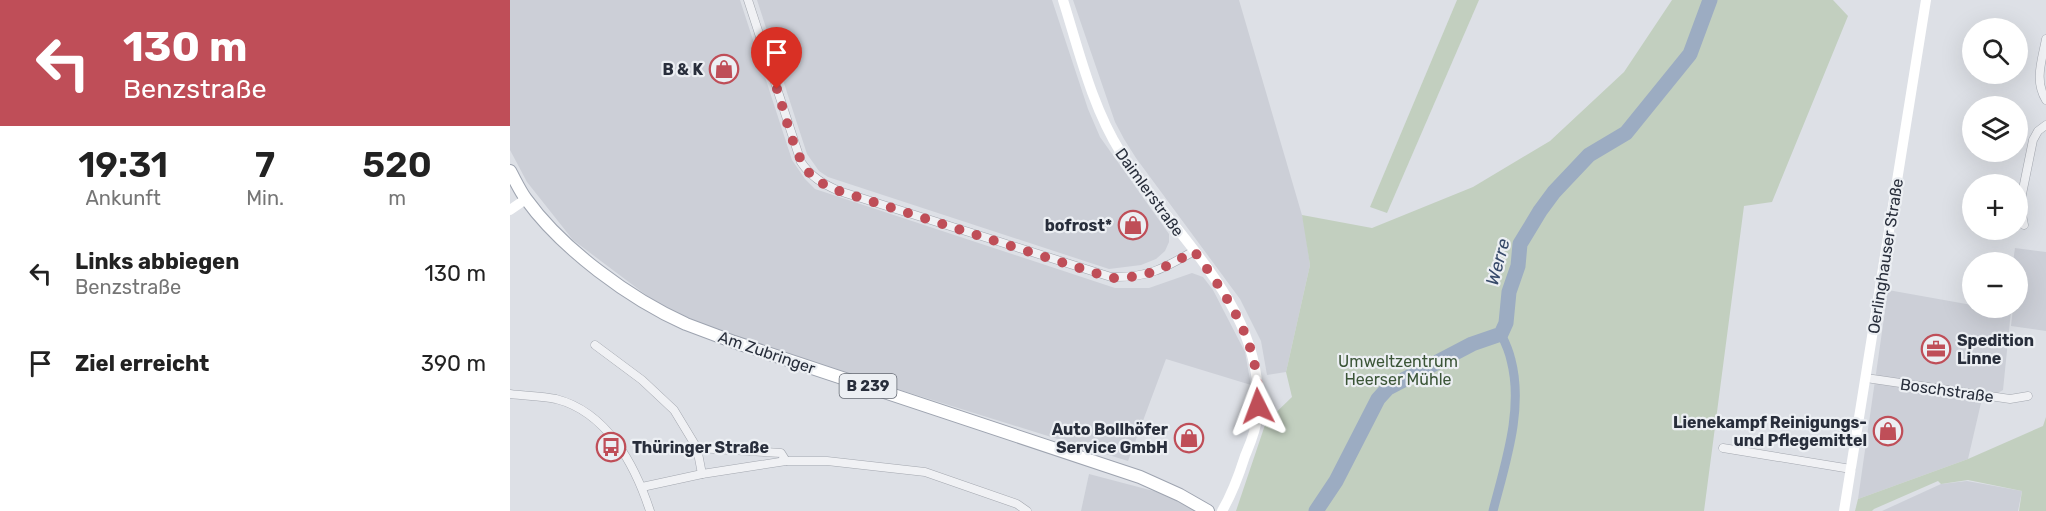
<!DOCTYPE html>
<html lang="de">
<meta charset="utf-8">
<style>
body{margin:0;font-family:Rubik,sans-serif;background:#f6f6f6;color:#222;height:100vh;display:flex;flex-direction:column;font-size:22px;white-space:nowrap}
*{box-sizing:border-box;margin:0}
p{font-size:20px;color:#767676}
.icon{flex:none;width:33px;height:33px;fill:none;stroke:currentColor;stroke-width:2;stroke-linecap:round;stroke-linejoin:round}
.map{position:relative;flex:1;overflow:hidden}
.sheet{display:flex;flex-direction:column;background:#fff;width:510px}
.sheet>*{flex:none}
.hud{background:#bf4e58;color:#fff;overflow:hidden}
.controls{position:absolute;left:1452px;top:18px;display:grid;gap:12px}
.controls a{display:grid;place-items:center;width:66px;height:66px;border-radius:50%;background:#fff;box-shadow:0 6px 24px #0002;font-size:30px}
.pin{position:absolute;display:grid;place-items:center;width:51px;height:51px;color:#fff;margin:-62px -26px;border-radius:50% 50% 50% 0;rotate:-45deg;box-shadow:0 0 6px #0007}
.pin .icon{rotate:45deg}
.me{position:absolute;width:66px;margin:-33px;rotate:357deg;stroke-linejoin:round;filter:drop-shadow(0 0 4px #0008)}
.turn{display:flex;align-items:center;gap:21px;height:126px;padding:0 24px;font-size:27px}
.turn .icon{width:78px;height:78px;stroke-width:2.5}
.turn b{display:block;font-size:42px;line-height:51px}
.eta{display:flex;justify-content:space-evenly;align-items:center;height:102px;text-align:center}
.eta b{font-size:36px;font-weight:600;line-height:42px}
ul{padding:0;list-style:none}
li{display:flex;align-items:center;gap:18px;height:90px;padding:0 24px}
li div{flex:1}
li b{display:block;font-size:22px}
li em{font-style:normal}
main{display:flex;flex:1;min-height:0}
.map>svg:first-child{display:block}
</style>
<main>
<section class="sheet">
<div class="hud">
<div class="turn"><svg class="icon" aria-label="left" viewBox="0 0 24 24"><path d="M17 20v-9H6M10 6l-5 5 5 5"/></svg><div><b>130 m</b>Benzstraße</div></div>
</div>
<div class="eta">
<div><b>19:31</b><p>Ankunft</p></div>
<div><b>7</b><p>Min.</p></div>
<div><b>520</b><p>m</p></div>
</div>
<ul>
<li><svg class="icon" aria-label="left" viewBox="0 0 24 24"><path d="M17 20v-9H6M10 6l-5 5 5 5"/></svg><div><b>Links abbiegen</b><p>Benzstraße</p></div><em>130 m</em></li>
<li><svg class="icon" aria-label="arrive" viewBox="0 0 24 24"><path d="M6 21V4h12l-3 4 3 4H6"/></svg><div><b>Ziel erreicht</b></div><em>390 m</em></li>
</ul>
</section>
<div class="map">
<svg width="1536" height="511" viewBox="0 0 1536 511">
<rect width="100%" height="100%" fill="#dde0e6"/>
<g fill="#cccfd7">
<path d="M 0,0 L 230,0 L 282,160 L 295,179 L 305,189 L 605,288 L 639,288 L 682,273 L 693,277 L 703,290 L 735,352 L 741,385 L 656,359 L 618,461 L 221,337 L 148,304 L 63,240 L 17,182 L 0,150 Z"/>
<path d="M 247,0 L 542,0 L 578,109 L 590,137 L 659,234 L 659,242 L 655,251 L 646,259 L 631,265 L 599,269 L 318,177 L 309,171 L 297,154 Z"/>
<path d="M 563,0 L 729,0 L 794,222 L 800,265 L 776,372 L 757,375 L 751,341 L 730,299 L 626,158 L 614,139 L 605,122 Z"/>
<path d="M 1505,248 L 1536,252 L 1536,331 L 1501,326 L 1503,308 L 1508,308 L 1508,262 L 1503,262 Z"/>
<path d="M 1378,290 L 1462,305 L 1462,308 L 1481,308 L 1501,311 L 1493,390 L 1471,403 L 1458,459 L 1348,499 Z"/>
<path d="M 579,474 L 655,494 L 686,511 L 571,511 Z"/>
<path d="M 1457,481 L 1512,491 L 1508,511 L 1372,511 L 1431,484 Z"/>
</g>
<g fill="#c2cfbf">
<path d="M 947,0 L 969,0 L 877,213 L 860,207 Z"/>
<path d="M 1162,0 L 1323,0 L 1338,16 L 1262,202 L 1234,206 L 1194,511 L 726,511 L 756,422 L 782,397 L 776,372 L 800,265 L 792,215 L 862,228 L 963,187 L 1040,141 L 1114,72 Z"/>
<path d="M 1536,417 L 1536,511 L 1509,511 L 1512,491 L 1458,480 L 1431,484 L 1428,481 L 1364,509 L 1362,511 L 1345,511 L 1348,499 L 1458,459 L 1533,426 Z"/>
</g>
<g fill="none" stroke-linecap="round" stroke-linejoin="round">
<path stroke="#9cacc2" stroke-width="9" d="M 983,511 C 995,464 1014,409 1001,360 C 999,351 995,342 991,334"/>
<path stroke="#9cacc2" stroke-width="15" d="M 806,511 L 826,481 L 868,399 L 878,388 L 962,344 L 991,334 L 996,323 L 999,292 L 1008,266 L 1010,244 L 1030,211 L 1044,192 L 1079,155 L 1116,133 L 1180,54 L 1200,0"/>
<g stroke="#a3a7af" stroke-width="9">
<g id="street">
<path d="M 238,0 L 291,162 C 301,177 313,184 329,191 L 601,277 C 637,278 653,269 684,251"/>
<path d="M 1536,39 C 1532,60 1524,81 1536,100"/>
<path d="M 1514,225 L 1510,204 L 1523,140 L 1528,131 L 1536,125"/>
<path d="M 85,345 L 132,380 L 164,410 L 187,448"/>
<path d="M 1356,378 L 1500,399 L 1518,396"/>
<path d="M 0,394 C 15,396 31,396 46,399 C 97,412 125,465 140,511"/>
<path d="M 1213,448 L 1341,469"/>
<path d="M 192,474 L 187,448 L 271,453 L 276,461"/>
<path d="M 132,487 L 192,474 L 276,461 L 317,461 L 415,472 L 507,504 L 517,511"/>
</g>
</g>
<g stroke="#9ea4b0" stroke-width="14">
<path id="primary" d="M 0,171 C 5,180 10,191 16,199 C 52,249 120,299 176,324 C 192,330 208,336 224,342 L 630,477 L 670,495 L 698,511"/>
</g>
<use href="#street" stroke="#f0f1f4" stroke-width="8"/>
<g stroke="#fff" stroke-width="10">
<path d="M 553,0 C 569,51 582,107 611,153 C 663,237 759,309 747,417 C 746,431 740,444 735,456 C 729,475 722,494 712,511"/>
<path d="M 0,210 L 16,199"/>
<path d="M 1334,511 L 1416,0"/>
</g>
<use href="#primary" stroke="#fff" stroke-width="12"/>
</g>
<g fill="none" stroke-linecap="round" stroke-linejoin="round">
<path stroke="#bf4e58" stroke-width="10" stroke-dasharray="0 18" d="M 267,89 C 275,113 285,161 303,177 C 311,184 320,187 329,191 L 601,278 C 637,278 653,269 684,251 C 719,298 751,345 748,406"/>
</g>
<defs>
<g id="shop-ring" transform="scale(1.5)"><circle r="9.5" fill="#eceff3" stroke="#bf4e58" stroke-width="1.5"/><path d="M-5-2.5h2.3a2.7 3.5 0 0 1 5.4 0H5L5.5 6h-11ZM-1.5-2.5h3a1.5 2.3 0 0 0-3 0Z" fill="#bf4e58"/></g>
<g id="office-ring" transform="scale(1.5)"><circle r="9.5" fill="#eceff3" stroke="#bf4e58" stroke-width="1.5"/><path d="M-6-3h4V-5.5h4V-3h4V5H-6ZM-1-4.5V-3h2v-1.5ZM-6 0V1H6V0Z" fill="#bf4e58"/></g>
<g id="bus-ring" transform="scale(1.5)"><circle r="9.5" fill="#eceff3" stroke="#bf4e58" stroke-width="1.5"/><path d="M-5-6H5V4H4V6H2V4H-2V6H-4V4H-5ZM-3.5-4V0h7V-4ZM-3.5 1.2v1.5H-2V1.2ZM2 1.2v1.5H3.5V1.2Z" fill="#bf4e58"/></g>
</defs>
<g fill-rule="evenodd">
<use href="#shop-ring" x="214" y="69"/>
<use href="#shop-ring" x="623" y="225"/>
<use href="#office-ring" x="1426" y="349"/>
<use href="#shop-ring" x="1378" y="431"/>
<use href="#shop-ring" x="679" y="438"/>
<use href="#bus-ring" x="101" y="447"/>
</g>
<g text-anchor="middle" stroke-width="4.5" stroke-linejoin="round" paint-order="stroke">
<rect fill="#eceff3" stroke="#636872" stroke-width="1.5" x="329.5" y="374" width="57" height="24" rx="4.5"/>
<g font-size="15" font-weight="bold" fill="#282e3b">
<text x="358" y="391">B 239</text>
</g>
<g font-size="16" font-weight="bold" fill="#282e3b" stroke="#eceff3" text-anchor="end">
<text x="193" y="75">B &amp; K</text>
<text x="602" y="231">bofrost*</text>
<text x="1447" y="346" text-anchor="start">Spedition<tspan x="1447" dy="18">Linne</tspan></text>
<text x="1357" y="428">Lienekampf Reinigungs-<tspan x="1357" dy="18">und Pflegemittel</tspan></text>
<text x="658" y="435">Auto Bollhöfer<tspan x="658" dy="18">Service GmbH</tspan></text>
<text x="122" y="453" text-anchor="start">Thüringer Straße</text>
</g>
<g font-size="16" fill="#282e3b" stroke="#eceff3">
<text transform="translate(640 192) rotate(54)" y="6">Daimlerstraße</text>
<text transform="translate(1375 256) rotate(-81)" y="6">Oerlinghauser Straße</text>
<text transform="translate(257 352) rotate(19)" y="6">Am Zubringer</text>
<text transform="translate(1437 390) rotate(8)" y="6">Boschstraße</text>
</g>
<g font-size="16" fill="#3b5537" stroke="#eceff3">
<text x="888" y="367">Umweltzentrum<tspan x="888" dy="18">Heerser Mühle</tspan></text>
</g>
<g font-size="18" font-style="italic" fill="#374a6a" stroke="#eceff3">
<text transform="translate(988 262) rotate(-75)" y="6">Werre</text>
</g>
</g>
</svg>
<div class="controls">
<a><svg class="icon" aria-label="search" viewBox="0 0 24 24"><circle cx="10" cy="10" r="6"/><path d="M15 15l6 6"/></svg></a>
<a><svg class="icon" aria-label="layers" viewBox="0 0 24 24"><path d="M12 4l9 5-9 5-9-5zM3 14l9 5 9-5"/></svg></a>
<a>+</a>
<a>−</a>
</div>
<div class="pin" style="left:267px;top:89px;background:#d93025"><svg class="icon" aria-label="arrive" viewBox="0 0 24 24"><path d="M6 21V4h12l-3 4 3 4H6"/></svg></div>
<svg class="me" style="left:748px;top:406px" viewBox="-20 -20 40 40"><path d="M0-17L14 15 0 8-14 15z" fill="#bf4e58" stroke="#fff" stroke-width="4"/></svg>
</div>
</main>
